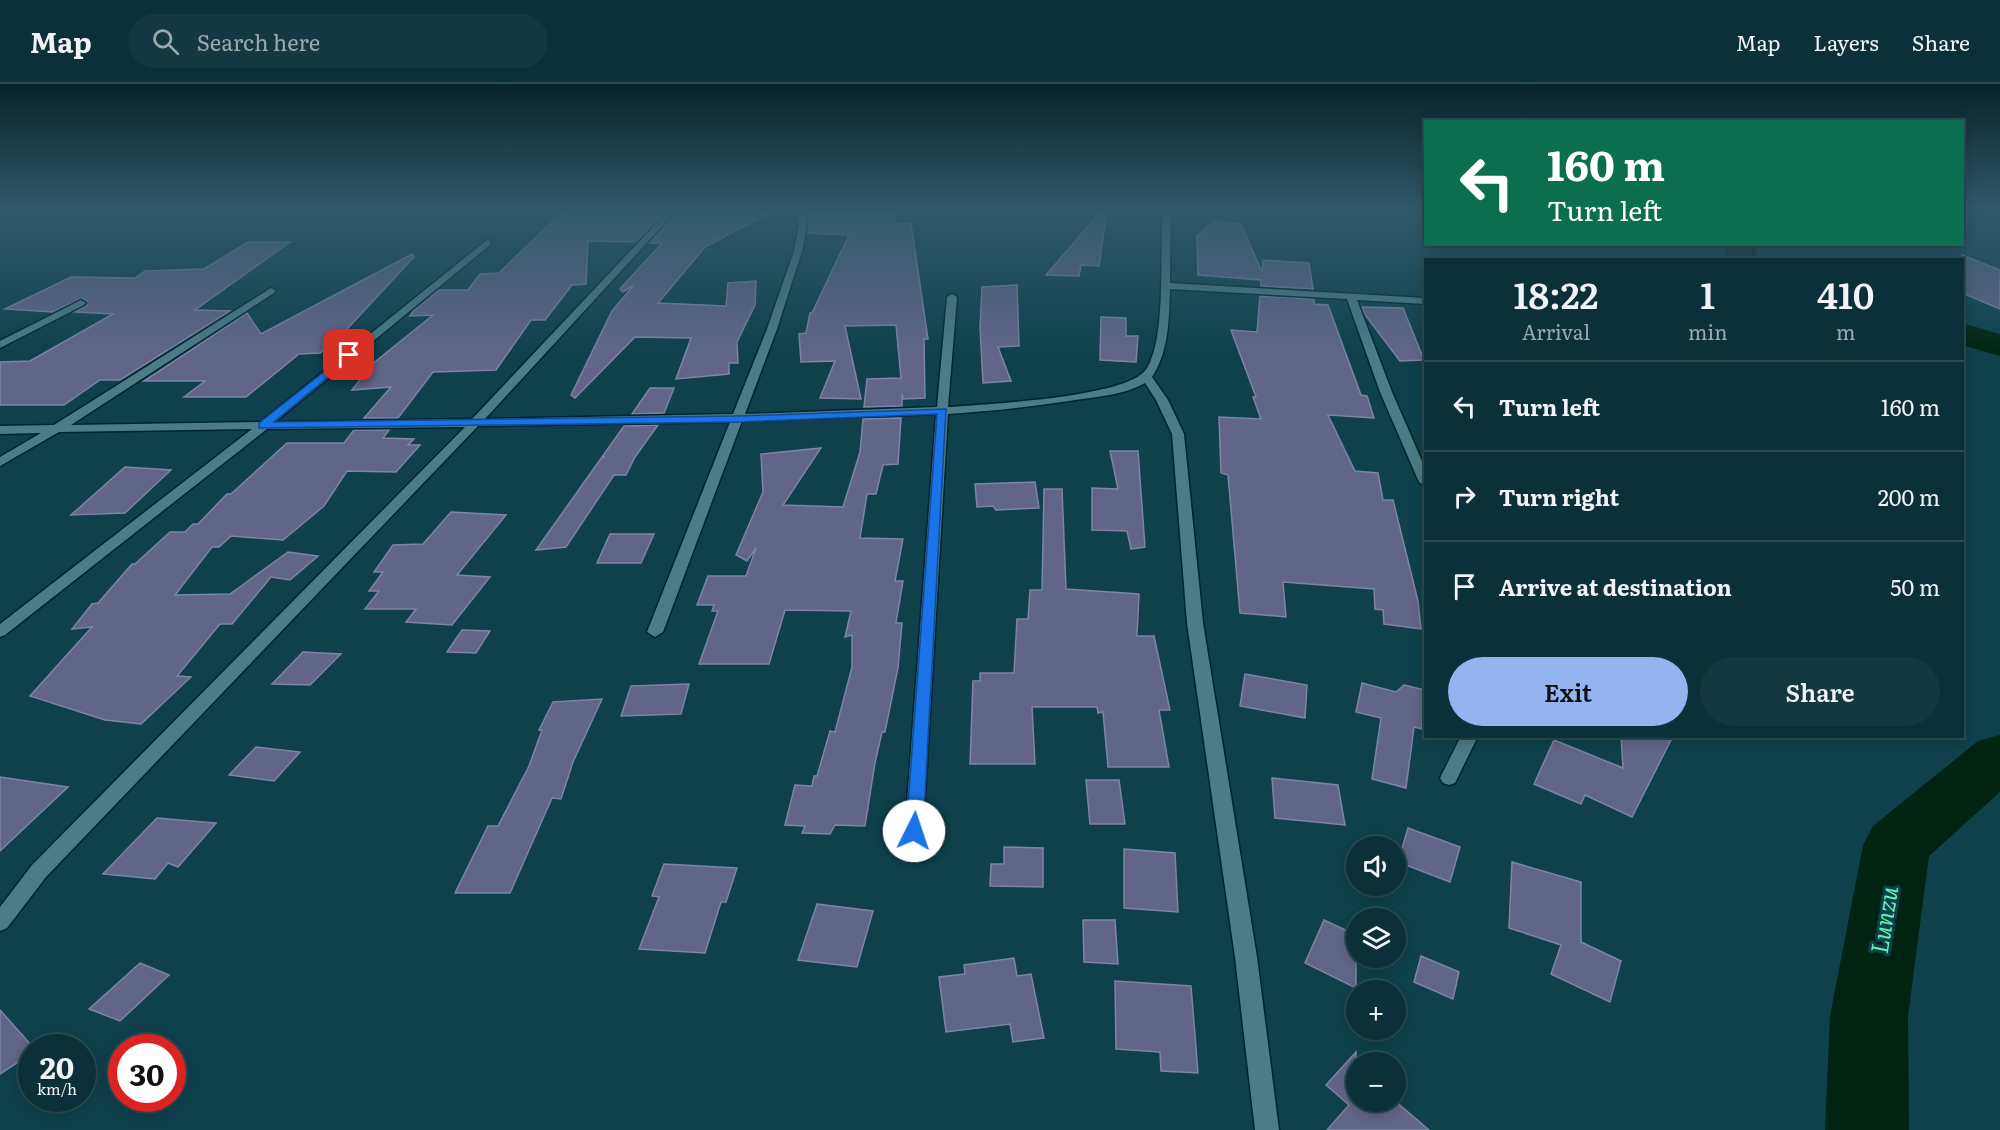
<!DOCTYPE html>
<meta charset="utf-8">
<style>
body{margin:0;font-family:Literata,serif;background:#143841;color:#f1f3f6;height:100vh;display:flex;flex-direction:column;font-size:22px;white-space:nowrap}
*{box-sizing:border-box;margin:0}
p{font-size:20px;color:#9aa9ae}
.icon{flex:none;width:33px;height:33px;fill:none;stroke:currentColor;stroke-width:2;stroke-linecap:round;stroke-linejoin:round}
.map{position:relative;flex:1;overflow:hidden}
.panel{position:absolute;left:1424px;top:174px;width:540px;height:480px;display:flex;flex-direction:column;background:#0b3039;border-radius:0px;box-shadow:0 3px 15px #0003,0 0 0 2px #2b4b53}
.panel>*{flex:none}
.hud{position:absolute;left:1424px;top:36px;width:540px;height:126px;border-radius:0px;box-shadow:0 3px 15px #0003,0 0 0 2px #2b4b53;background:#0b6e4f;color:#fff;overflow:hidden}
.controls{position:absolute;left:1346px;top:752px;display:grid;gap:12px}
.controls a{display:grid;place-items:center;width:60px;height:60px;border-radius:50%;background:#0b3039;box-shadow:0 3px 15px #0003,0 0 0 2px #2b4b53;font-size:30px}
.speed{position:absolute;left:18px;top:950px;display:flex;gap:12px;font-size:30px;font-weight:700;text-align:center}
.speed>*{display:grid;place-content:center;width:78px;height:78px;border-radius:50%;background:#0b3039;box-shadow:0 3px 15px #0003,0 0 0 2px #2b4b53;line-height:1}
.speed small{font-size:15px;font-weight:400}
.speed .limit{border:9px solid #d22;background:#fff;color:#111}
.pin{position:absolute;display:grid;place-items:center;width:51px;height:51px;color:#fff;margin:-26px;border-radius:12px;box-shadow:0 3px 9px #0006}
.me{position:absolute;width:66px;margin:-33px;rotate:4deg;stroke-linejoin:round;filter:drop-shadow(0 0 4px #0008)}
.turn{display:flex;align-items:center;gap:21px;height:126px;padding:0 24px;font-size:27px}
.turn .icon{width:78px;height:78px;stroke-width:2.5}
.turn b{display:block;font-size:42px;line-height:51px}
.eta{display:flex;justify-content:space-evenly;align-items:center;height:102px;text-align:center}
.eta b{font-size:36px;font-weight:600;line-height:42px}
.primary-button{display:flex;gap:12px;margin-top:auto;padding:12px 24px}
.primary-button a{flex:1;height:69px;border-radius:36px;background:#95b2f1;color:#111;font-size:24px;font-weight:600;line-height:69px;text-align:center}
.primary-button a+a{background:#143841;color:#f1f3f6}
ul{padding:0;list-style:none}
li{display:flex;align-items:center;gap:18px;height:90px;padding:0 24px;border-top:2px solid #2b4b53}
li div{flex:1}
li b{display:block;font-size:22px}
li em{font-style:normal}
header{display:flex;align-items:center;gap:36px;box-sizing:border-box;height:84px;padding:0 30px;background:#0b3039;border-bottom:2px solid #2b4b53}
header strong{font-size:28px}
nav{display:flex;gap:33px;margin-inline-start:auto;font-size:21px}
.search{width:420px;height:54px;background:#143841;display:flex;align-items:center;gap:15px;box-sizing:border-box;padding:0 21px;border-radius:33px;color:#9aa9ae;font-size:22px}
.map>svg:first-child{display:block}
</style>
<header>
<strong>Map</strong>
<div class="search"><svg class="icon" aria-label="search" viewBox="0 0 24 24"><circle cx="10" cy="10" r="6"/><path d="M15 15l6 6"/></svg>Search here</div>
<nav><a>Map</a><a>Layers</a><a>Share</a></nav>
</header>
<div class="map">
<svg width="2000" height="1046" viewBox="0 0 2000 1046">
<rect width="100%" height="100%" fill="#0f404c"/>
<g fill="none" stroke-linecap="round" stroke-linejoin="round">
<g fill="#002411" fill-rule="evenodd">
<path d="M 1725,160 L 1755,160 L 1757,176 L 1726,176 Z"/>
<path d="M 1962,239 L 2000,250 L 2000,272 L 1962,261 Z"/>
<path d="M 2000,651 L 2000,708 L 1929,772 L 1908,932 L 1909,1046 L 1825,1046 L 1830,932 L 1863,761 L 1873,742 L 1978,657 Z"/>
</g>
</g>
<g fill="#616689" stroke="#7e84a7" stroke-width="1.5">
<path d="M 564,126 L 666,126 L 635,158 L 588,157 L 586,200 L 572,201 L 545,236 L 531,236 L 496,286 L 433,288 L 398,334 L 364,334 L 391,303 L 352,306 L 371,281 L 433,231 L 410,232 L 414,226 L 439,206 L 468,206 L 480,190 L 499,189 Z"/>
<path d="M 679,126 L 775,126 L 705,163 L 658,219 L 726,222 L 728,199 L 756,197 L 755,221 L 737,258 L 738,279 L 729,279 L 729,290 L 676,295 L 691,254 L 635,253 L 575,314 L 571,311 L 612,227 L 634,201 L 623,208 L 620,205 L 662,159 L 650,159 Z"/>
<path d="M 1102,126 L 1107,126 L 1099,182 L 1081,181 L 1079,192 L 1046,191 Z"/>
<path d="M 894,128 L 895,140 L 911,139 L 928,255 L 924,255 L 925,314 L 903,315 L 902,310 L 902,322 L 864,323 L 867,295 L 901,294 L 896,241 L 845,242 L 861,315 L 820,314 L 835,277 L 801,278 L 799,250 L 806,249 L 810,229 L 812,229 L 849,151 L 808,149 L 807,131 Z"/>
<path d="M 1214,137 L 1241,140 L 1262,188 L 1263,176 L 1309,179 L 1313,205 L 1261,202 L 1261,196 L 1198,191 L 1197,152 Z"/>
<path d="M 248,158 L 290,158 L 195,226 L 230,227 L 120,296 L 100,296 L 64,321 L 0,321 L 0,278 L 30,277 L 113,230 L 74,228 L 88,221 L 87,217 L 82,214 L 53,228 L 5,225 L 71,193 L 135,194 L 145,187 L 204,185 Z"/>
<path d="M 412,170 L 414,173 L 336,257 L 320,269 L 299,270 L 246,313 L 184,313 L 205,297 L 144,297 L 247,229 L 261,250 Z"/>
<path d="M 1962,171 L 2000,186 L 2000,225 L 1962,209 Z"/>
<path d="M 1017,201 L 1019,262 L 998,263 L 1011,297 L 983,299 L 980,243 L 982,203 Z"/>
<path d="M 1260,212 L 1314,215 L 1314,220 L 1328,221 L 1361,311 L 1367,312 L 1374,334 L 1328,331 L 1355,387 L 1378,389 L 1383,416 L 1393,416 L 1418,517 L 1421,545 L 1384,540 L 1383,526 L 1375,525 L 1374,505 L 1283,498 L 1286,533 L 1240,529 L 1228,391 L 1221,389 L 1219,333 L 1261,335 L 1253,313 L 1256,313 L 1231,246 L 1257,248 Z"/>
<path d="M 1362,223 L 1403,224 L 1424,276 L 1400,277 L 1366,232 Z"/>
<path d="M 1101,233 L 1126,234 L 1126,252 L 1138,252 L 1136,278 L 1100,276 Z"/>
<path d="M 650,304 L 674,304 L 664,329 L 632,330 Z"/>
<path d="M 901,334 L 898,380 L 883,381 L 876,410 L 867,410 L 860,454 L 903,455 L 895,497 L 903,497 L 896,539 L 902,539 L 898,584 L 885,648 L 882,648 L 875,679 L 865,742 L 835,741 L 830,750 L 802,749 L 805,742 L 785,741 L 795,701 L 812,702 L 814,692 L 817,692 L 830,647 L 835,648 L 852,583 L 852,551 L 845,553 L 851,527 L 785,526 L 769,580 L 699,580 L 718,527 L 712,527 L 714,521 L 697,521 L 708,492 L 746,492 L 756,464 L 747,477 L 736,471 L 763,408 L 761,370 L 821,364 L 783,421 L 843,423 L 860,368 L 863,335 Z"/>
<path d="M 658,341 L 635,373 L 626,391 L 614,391 L 566,463 L 536,466 L 602,373 L 605,373 L 602,373 L 624,342 Z"/>
<path d="M 354,346 L 389,346 L 383,354 L 414,355 L 408,361 L 420,361 L 396,388 L 347,387 L 324,422 L 283,456 L 231,452 L 219,463 L 212,463 L 175,511 L 230,510 L 288,468 L 318,472 L 290,496 L 271,493 L 232,540 L 220,540 L 177,592 L 191,593 L 141,640 L 105,636 L 30,612 L 92,543 L 72,545 L 92,520 L 98,519 L 132,480 L 135,480 L 170,448 L 185,448 L 193,440 L 198,440 L 227,410 L 231,410 L 287,359 L 344,359 Z"/>
<path d="M 1110,367 L 1138,367 L 1145,463 L 1131,465 L 1127,447 L 1092,446 L 1092,404 L 1118,405 Z"/>
<path d="M 125,383 L 171,386 L 125,429 L 71,431 Z"/>
<path d="M 1035,398 L 1039,424 L 996,426 L 993,422 L 977,423 L 975,400 Z"/>
<path d="M 1044,405 L 1062,405 L 1066,505 L 1139,510 L 1137,552 L 1154,552 L 1170,626 L 1159,626 L 1169,683 L 1108,683 L 1103,628 L 1098,629 L 1097,623 L 1032,623 L 1035,680 L 970,680 L 973,597 L 980,597 L 980,589 L 1014,589 L 1017,535 L 1028,535 L 1030,506 L 1042,506 Z"/>
<path d="M 451,428 L 506,431 L 457,491 L 490,493 L 452,541 L 406,538 L 416,525 L 365,525 L 379,507 L 369,507 L 383,488 L 374,488 L 393,461 L 423,460 Z"/>
<path d="M 610,450 L 654,450 L 641,479 L 597,479 Z"/>
<path d="M 462,546 L 490,547 L 476,569 L 447,568 Z"/>
<path d="M 303,568 L 341,570 L 310,601 L 272,600 Z"/>
<path d="M 1245,590 L 1307,601 L 1305,634 L 1240,622 Z"/>
<path d="M 1362,599 L 1396,608 L 1404,601 L 1425,606 L 1422,645 L 1414,643 L 1406,704 L 1372,695 L 1381,634 L 1356,628 Z"/>
<path d="M 689,600 L 681,630 L 621,632 L 631,602 Z"/>
<path d="M 602,615 L 573,678 L 561,715 L 552,714 L 510,809 L 455,809 L 488,742 L 498,742 L 529,682 L 542,646 L 539,646 L 553,618 Z"/>
<path d="M 1621,652 L 1673,652 L 1632,733 L 1585,711 L 1581,720 L 1534,700 L 1554,656 L 1623,684 Z"/>
<path d="M 256,663 L 300,668 L 274,697 L 229,691 Z"/>
<path d="M 0,693 L 68,703 L 0,767 Z"/>
<path d="M 1272,694 L 1338,701 L 1345,741 L 1275,734 Z"/>
<path d="M 1086,696 L 1119,696 L 1125,740 L 1090,740 Z"/>
<path d="M 157,734 L 216,739 L 178,783 L 168,779 L 155,795 L 103,790 Z"/>
<path d="M 1408,744 L 1460,763 L 1450,798 L 1398,778 Z"/>
<path d="M 1004,763 L 1043,764 L 1043,803 L 990,802 L 991,780 L 1004,780 Z"/>
<path d="M 1124,765 L 1175,769 L 1178,828 L 1124,824 Z"/>
<path d="M 1512,778 L 1581,798 L 1581,858 L 1621,877 L 1610,918 L 1551,890 L 1561,861 L 1509,844 Z"/>
<path d="M 664,780 L 737,784 L 726,818 L 721,818 L 705,869 L 639,865 L 659,813 L 652,812 Z"/>
<path d="M 817,820 L 873,827 L 857,883 L 798,876 Z"/>
<path d="M 1083,836 L 1115,836 L 1118,880 L 1084,878 Z"/>
<path d="M 1324,836 L 1356,851 L 1356,904 L 1305,879 Z"/>
<path d="M 1421,872 L 1459,888 L 1453,915 L 1414,898 Z"/>
<path d="M 1014,874 L 1017,892 L 1031,890 L 1044,954 L 1013,958 L 1010,940 L 946,948 L 939,893 L 965,890 L 964,881 Z"/>
<path d="M 140,879 L 169,891 L 120,937 L 89,925 Z"/>
<path d="M 1115,897 L 1191,902 L 1198,989 L 1161,987 L 1160,968 L 1116,965 Z"/>
<path d="M 0,926 L 33,963 L 32,969 L 0,990 Z"/>
<path d="M 1356,968 L 1356,1017 L 1395,1017 L 1429,1046 L 1327,1046 L 1349,1021 L 1326,1001 Z"/>
</g>
<g fill="none" stroke-linecap="round" stroke-linejoin="round">
<g stroke="#01252e" stroke-width="3">
<g id="street">
<path d="M 669,126 L 677,126 L 485,335 L 733,330 L 767,245 L 794,167 L 799,141 L 796,126 L 804,126 L 807,141 L 802,167 L 777,245 L 745,330 L 937,323 L 947,213 L 952,210 L 957,213 L 948,323 C 984,320 1130,314 1147,284 C 1167,250 1159,167 1163,126 L 1171,126 L 1170,199 L 1425,214 L 1425,220 L 1357,216 L 1392,308 L 1425,384 L 1425,402 L 1419,398 L 1380,308 L 1347,215 L 1170,205 C 1169,234 1169,268 1152,293 L 1168,316 L 1184,350 L 1203,539 L 1257,873 L 1279,1046 L 1255,1046 L 1235,873 L 1187,539 L 1172,350 L 1156,316 L 1145,299 C 1126,310 1104,312 1082,315 C 1038,322 993,327 948,330 L 923,746 L 921,751 L 914,753 L 907,751 L 905,746 L 936,330 L 742,337 L 663,548 L 655,553 L 647,548 L 730,338 L 478,342 L 46,793 L 7,844 L 0,847 L 0,823 L 32,781 L 465,343 L 267,345 L 5,551 L 0,553 L 0,540 L 252,345 L 59,348 L 0,382 L 0,373 L 41,349 L 0,350 L 0,342 L 54,341 L 271,204 L 276,207 L 274,209 L 71,341 L 261,338 L 487,156 L 490,157 L 490,161 L 275,338 L 472,335 Z"/>
<path d="M 81,216 L 86,219 L 84,221 L 0,264 L 0,257 Z"/>
<path d="M 1461,652 L 1478,652 L 1455,699 L 1449,701 L 1443,699 L 1440,694 Z"/>
</g>
</g>
<use href="#street" fill="#4d7b88" fill-rule="evenodd"/>
</g>
<linearGradient id="sky" x2="0" y2="1"><stop stop-color="#08232a"/><stop offset="0.46" stop-color="#31596c"/><stop offset="1" stop-color="#31596c" stop-opacity="0"/></linearGradient>
<rect width="2000" height="272" fill="url(#sky)"/>
<path fill="#1a73e8" stroke="#114b97" stroke-width="1.5" d="M 349,268 L 352,269 L 352,273 L 274,338 L 739,332 L 946,325 L 923,747 L 920,751 L 914,753 L 908,751 L 906,747 L 937,330 L 739,338 L 259,344 L 259,339 Z"/>
<g text-anchor="middle" stroke-width="6" stroke-linejoin="round" paint-order="stroke">
<g font-size="24" font-style="italic" fill="#5af7a9" stroke="#0f404c">
<text transform="translate(1885 836) rotate(-81)" y="8">Lunzu</text>
</g>
</g>
</svg>
<div class="controls">
<a><svg class="icon" aria-label="sound" viewBox="0 0 24 24"><path d="M4 9h4l5-4v14l-5-4H4zM17 9q2 3 0 6"/></svg></a>
<a><svg class="icon" aria-label="layers" viewBox="0 0 24 24"><path d="M12 4l9 5-9 5-9-5zM3 14l9 5 9-5"/></svg></a>
<a>+</a>
<a>−</a>
</div>
<div class="speed"><div>20<small>km/h</small></div><div class="limit">30</div></div>
<div class="pin" style="left:349px;top:271px;background:#d93025"><svg class="icon" aria-label="arrive" viewBox="0 0 24 24"><path d="M6 21V4h12l-3 4 3 4H6"/></svg></div>
<svg class="me" style="left:914px;top:747px" viewBox="-20 -20 40 40"><circle r="19" fill="#fff"/><path d="M0-13L10 11 0 6-10 11z" fill="#1a73e8"/></svg>
<div class="hud">
<div class="turn"><svg class="icon" aria-label="left" viewBox="0 0 24 24"><path d="M17 20v-9H6M10 6l-5 5 5 5"/></svg><div><b>160 m</b>Turn left</div></div>
</div>
<section class="panel">
<div class="eta">
<div><b>18:22</b><p>Arrival</p></div>
<div><b>1</b><p>min</p></div>
<div><b>410</b><p>m</p></div>
</div>
<ul>
<li><svg class="icon" aria-label="left" viewBox="0 0 24 24"><path d="M17 20v-9H6M10 6l-5 5 5 5"/></svg><div><b>Turn left</b></div><em>160 m</em></li>
<li><svg class="icon" aria-label="right" viewBox="0 0 24 24"><path d="M7 20v-9h11M14 6l5 5-5 5"/></svg><div><b>Turn right</b></div><em>200 m</em></li>
<li><svg class="icon" aria-label="arrive" viewBox="0 0 24 24"><path d="M6 21V4h12l-3 4 3 4H6"/></svg><div><b>Arrive at destination</b></div><em>50 m</em></li>
</ul>
<div class="primary-button"><a>Exit</a><a>Share</a></div>
</section>
</div>
